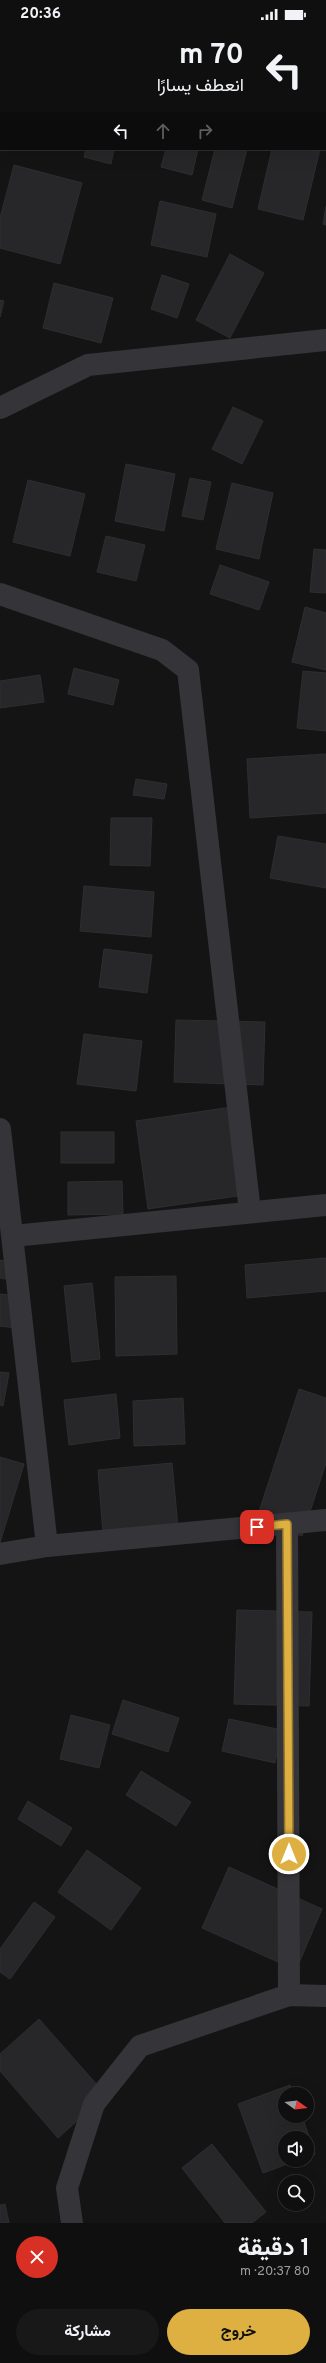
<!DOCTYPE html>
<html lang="ar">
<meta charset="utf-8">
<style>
body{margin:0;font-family:Overpass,Vazirmatn,sans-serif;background:#181819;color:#f1f3f6;direction:rtl;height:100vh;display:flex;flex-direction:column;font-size:15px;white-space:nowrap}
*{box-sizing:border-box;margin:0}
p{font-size:13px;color:#9b9c9f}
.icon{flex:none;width:22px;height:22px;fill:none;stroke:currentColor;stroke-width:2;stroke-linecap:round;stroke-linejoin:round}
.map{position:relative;height:2195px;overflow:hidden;direction:ltr}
.side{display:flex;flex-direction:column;background:#0f0f10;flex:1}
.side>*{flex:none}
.banner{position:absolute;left:0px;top:0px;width:326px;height:122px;box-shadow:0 4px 16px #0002,0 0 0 1px #2f2f30;direction:rtl;background:#0f0f10;color:#f1f3f6;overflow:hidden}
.needle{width:26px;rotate:104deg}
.tools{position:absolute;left:278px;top:2059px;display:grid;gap:8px}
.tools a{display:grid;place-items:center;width:36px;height:36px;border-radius:50%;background:#0f0f10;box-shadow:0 4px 16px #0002,0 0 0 1px #2f2f30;font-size:20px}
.pin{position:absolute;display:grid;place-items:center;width:34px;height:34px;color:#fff;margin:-17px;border-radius:8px;box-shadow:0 2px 6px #0006}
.me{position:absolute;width:44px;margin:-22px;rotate:0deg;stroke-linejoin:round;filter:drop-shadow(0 0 3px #0008)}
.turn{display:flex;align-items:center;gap:14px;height:84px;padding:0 16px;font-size:18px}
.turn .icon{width:52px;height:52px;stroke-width:2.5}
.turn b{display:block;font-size:28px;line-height:34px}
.lanes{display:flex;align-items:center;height:38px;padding:0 16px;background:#0003;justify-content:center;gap:20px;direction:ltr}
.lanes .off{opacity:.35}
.round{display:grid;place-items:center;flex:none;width:42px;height:42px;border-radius:21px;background:#181819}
.head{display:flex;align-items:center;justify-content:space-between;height:68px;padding:0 16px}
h1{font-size:24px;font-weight:700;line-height:30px}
.primary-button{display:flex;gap:8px;margin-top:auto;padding:8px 16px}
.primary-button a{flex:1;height:46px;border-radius:24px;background:#deb042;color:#111;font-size:16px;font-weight:700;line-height:46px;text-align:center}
.primary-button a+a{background:#181819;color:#f1f3f6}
.status{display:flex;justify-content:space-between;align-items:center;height:28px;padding:0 20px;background:#0f0f10;direction:ltr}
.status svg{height:11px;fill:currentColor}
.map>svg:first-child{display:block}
</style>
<div class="status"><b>20:36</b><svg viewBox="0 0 49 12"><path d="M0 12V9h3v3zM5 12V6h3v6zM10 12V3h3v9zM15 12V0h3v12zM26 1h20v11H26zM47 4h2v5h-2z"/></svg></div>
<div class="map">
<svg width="326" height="2195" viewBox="0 0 326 2195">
<rect width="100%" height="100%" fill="#141415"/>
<g fill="#272729" stroke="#2e2e31">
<path d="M 86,121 L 114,121 L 111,136 L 84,129 Z"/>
<path d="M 166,121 L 198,121 L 192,147 L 161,139 Z"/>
<path d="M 215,121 L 247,121 L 232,180 L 202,172 Z"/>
<path d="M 272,121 L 320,121 L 303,192 L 258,181 Z"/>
<path d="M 14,137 L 82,155 L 60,236 L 0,220 L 0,190 Z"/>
<path d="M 160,173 L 216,186 L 207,229 L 151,217 Z"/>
<path d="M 326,178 L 326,197 L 323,196 Z"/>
<path d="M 230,226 L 264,245 L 230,310 L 196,292 Z"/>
<path d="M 162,247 L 189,256 L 177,290 L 151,281 Z"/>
<path d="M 54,255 L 113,270 L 101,315 L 43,300 Z"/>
<path d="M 0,272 L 4,273 L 0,289 Z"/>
<path d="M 233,379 L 263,393 L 242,436 L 212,421 Z"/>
<path d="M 126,436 L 175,446 L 164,503 L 115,493 Z"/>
<path d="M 190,450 L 211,454 L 203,492 L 182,488 Z"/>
<path d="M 28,452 L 85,466 L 70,528 L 13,514 Z"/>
<path d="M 232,455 L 273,465 L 259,531 L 216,521 Z"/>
<path d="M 106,508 L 145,517 L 136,553 L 97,544 Z"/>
<path d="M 314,521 L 326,522 L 326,565 L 310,564 Z"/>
<path d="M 220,537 L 269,554 L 259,582 L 210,566 Z"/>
<path d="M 305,579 L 326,585 L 326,642 L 292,634 Z"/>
<path d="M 74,640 L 119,652 L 113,677 L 68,666 Z"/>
<path d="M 303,643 L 326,645 L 326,703 L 297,700 Z"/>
<path d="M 40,647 L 44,674 L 0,680 L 0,653 Z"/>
<path d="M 326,726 L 326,785 L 250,790 L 247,731 Z"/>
<path d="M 136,751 L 167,756 L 164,771 L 133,767 Z"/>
<path d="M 111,790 L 152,790 L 150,838 L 110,837 Z"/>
<path d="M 278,808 L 326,816 L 326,860 L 270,850 Z"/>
<path d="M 84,858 L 154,864 L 151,909 L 80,903 Z"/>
<path d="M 104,921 L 152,927 L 147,965 L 99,959 Z"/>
<path d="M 176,992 L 265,994 L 263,1057 L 174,1054 Z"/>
<path d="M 84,1006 L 142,1013 L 136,1063 L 77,1056 Z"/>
<path d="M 246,1077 L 258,1165 L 148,1181 L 136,1093 Z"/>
<rect x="61" y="1104" width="53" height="31"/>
<path d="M 122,1153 L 123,1186 L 68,1187 L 68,1154 Z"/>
<path d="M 326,1230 L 326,1263 L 247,1270 L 245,1237 Z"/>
<path d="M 0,1232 L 26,1237 L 24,1254 L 0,1250 Z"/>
<path d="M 176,1248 L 177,1326 L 116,1328 L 115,1249 Z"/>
<path d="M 92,1255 L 100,1331 L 72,1334 L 64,1258 Z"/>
<path d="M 0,1266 L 27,1269 L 23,1301 L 0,1298 Z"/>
<path d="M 0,1344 L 9,1345 L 3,1378 L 0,1377 Z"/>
<path d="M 299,1361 L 326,1370 L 326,1435 L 302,1508 L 256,1493 Z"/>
<path d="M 116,1366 L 120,1410 L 69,1417 L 64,1372 Z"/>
<path d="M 183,1370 L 185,1416 L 134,1418 L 133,1373 Z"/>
<path d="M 0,1429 L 24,1436 L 0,1515 Z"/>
<path d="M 172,1435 L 178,1499 L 103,1506 L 98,1442 Z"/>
<path d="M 237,1582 L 312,1584 L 309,1678 L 234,1676 Z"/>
<path d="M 123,1672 L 179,1690 L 168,1724 L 112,1706 Z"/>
<path d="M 71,1687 L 110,1697 L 99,1740 L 60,1731 Z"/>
<path d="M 229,1691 L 282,1702 L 275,1735 L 222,1723 Z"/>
<path d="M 141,1743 L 191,1774 L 176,1798 L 126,1767 Z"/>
<path d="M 28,1773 L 72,1800 L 61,1818 L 18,1791 Z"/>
<path d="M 87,1822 L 141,1860 L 111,1902 L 58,1864 Z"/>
<path d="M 229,1839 L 322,1881 L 296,1942 L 202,1900 Z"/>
<path d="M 34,1874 L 55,1889 L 10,1951 L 0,1944 L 0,1921 Z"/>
<path d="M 39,1991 L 106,2067 L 58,2110 L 0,2043 L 0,2026 Z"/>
<path d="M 290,2057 L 294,2066 L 285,2066 L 285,2088 L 302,2088 L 315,2126 L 307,2129 L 307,2110 L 285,2110 L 285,2132 L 298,2132 L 263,2145 L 238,2076 Z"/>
<path d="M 212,2116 L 266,2184 L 252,2195 L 225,2195 L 182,2140 Z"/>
<path d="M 5,2176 L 9,2195 L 0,2195 L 0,2177 Z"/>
</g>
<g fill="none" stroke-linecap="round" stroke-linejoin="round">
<g stroke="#353539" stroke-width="22">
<path d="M 111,0 L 111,1"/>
<path d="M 325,6 L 326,6"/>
<path d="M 0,26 L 1,26"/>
<path d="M 0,380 L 88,337 L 326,312"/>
<path d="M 0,566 L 162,622 L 188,642 L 250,1184"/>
<path d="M 0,1101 L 47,1518"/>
<path d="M 13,1208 L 326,1177"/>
<path d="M 287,1496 L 289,1967"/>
<path d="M 0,1526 L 47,1518 L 326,1492"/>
<path d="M 72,2195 L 67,2160 L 94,2076 L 140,2018 L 289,1967 L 326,1968"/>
</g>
</g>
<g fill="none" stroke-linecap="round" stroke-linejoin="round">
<g stroke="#90722b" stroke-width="10">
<path id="route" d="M 257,1499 L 287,1496 L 289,1826"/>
</g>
<use href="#route" stroke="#deb042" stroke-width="7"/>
</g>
</svg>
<div class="tools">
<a><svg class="needle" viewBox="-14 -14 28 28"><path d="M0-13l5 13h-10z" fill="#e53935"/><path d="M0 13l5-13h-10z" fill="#9b9c9f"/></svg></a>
<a><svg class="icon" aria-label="sound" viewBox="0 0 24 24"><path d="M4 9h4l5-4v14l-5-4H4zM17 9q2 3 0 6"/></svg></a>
<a><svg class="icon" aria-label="search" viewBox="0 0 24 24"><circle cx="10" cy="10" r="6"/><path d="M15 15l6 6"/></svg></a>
</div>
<div class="pin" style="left:257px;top:1499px;background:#d93025"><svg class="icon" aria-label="arrive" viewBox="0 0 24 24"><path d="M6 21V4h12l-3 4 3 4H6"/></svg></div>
<svg class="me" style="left:289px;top:1826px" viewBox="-20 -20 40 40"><circle r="17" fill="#deb042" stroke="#fff" stroke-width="3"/><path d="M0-11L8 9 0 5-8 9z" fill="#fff"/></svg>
<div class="banner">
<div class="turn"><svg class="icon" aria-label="left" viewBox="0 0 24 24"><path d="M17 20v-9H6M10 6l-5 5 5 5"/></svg><div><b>70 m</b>انعطف يسارًا</div></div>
<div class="lanes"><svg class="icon" aria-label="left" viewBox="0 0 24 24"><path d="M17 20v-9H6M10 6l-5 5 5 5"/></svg><svg class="icon off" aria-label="ahead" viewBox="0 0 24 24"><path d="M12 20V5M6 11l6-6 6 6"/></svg><svg class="icon off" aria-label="right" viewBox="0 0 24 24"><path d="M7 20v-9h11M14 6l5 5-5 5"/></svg></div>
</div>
</div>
<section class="side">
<div class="head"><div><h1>1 دقيقة</h1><p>80 m · 20:37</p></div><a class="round" style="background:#d93025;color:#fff"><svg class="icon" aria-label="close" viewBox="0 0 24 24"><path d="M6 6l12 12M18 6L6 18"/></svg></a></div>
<div class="primary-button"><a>خروج</a><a>مشاركة</a></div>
</section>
